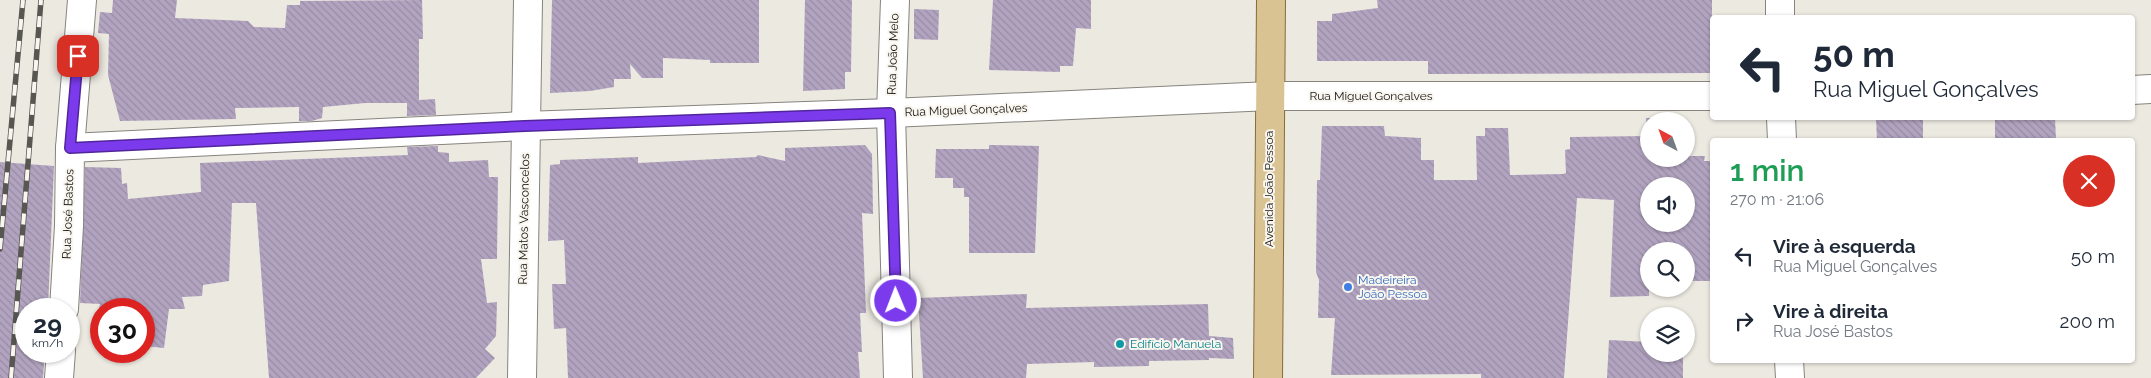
<!DOCTYPE html>
<html lang="pt">
<meta charset="utf-8">
<style>
body{margin:0;font-family:Raleway,sans-serif;background:#f6f6f7;color:#1f2937;height:100vh;display:flex;flex-direction:column;font-size:19px;white-space:nowrap}
*{box-sizing:border-box;margin:0}
p{font-size:16px;color:#747a83}
.icon{flex:none;width:28px;height:28px;fill:none;stroke:currentColor;stroke-width:2;stroke-linecap:round;stroke-linejoin:round}
.map{position:relative;flex:1;overflow:hidden}
.sheet{position:absolute;left:1710px;top:138px;width:425px;height:225px;display:flex;flex-direction:column;background:#fff;border-radius:5px;box-shadow:0 1px 4px #0004}
.sheet>*{flex:none}
.banner{position:absolute;left:1710px;top:15px;width:425px;height:105px;border-radius:5px;box-shadow:0 1px 4px #0004;background:#fff;color:#1f2937;overflow:hidden}
.needle{width:32px;rotate:319deg}
.buttons{position:absolute;left:1640px;top:112px;display:grid;gap:10px}
.buttons a{display:grid;place-items:center;width:55px;height:55px;border-radius:50%;background:#fff;box-shadow:0 1px 4px #0004;font-size:25px}
.speed{position:absolute;left:15px;top:298px;display:flex;gap:10px;font-size:25px;font-weight:700;text-align:center}
.speed>*{display:grid;place-content:center;width:65px;height:65px;border-radius:50%;background:#fff;box-shadow:0 1px 4px #0004;line-height:1}
.speed small{font-size:12px;font-weight:400}
.speed .limit{border:8px solid #d22;background:#fff;color:#111}
.pin{position:absolute;display:grid;place-items:center;width:42px;height:42px;color:#fff;margin:-21px;border-radius:10px;box-shadow:0 2px 8px #0006}
.me{position:absolute;width:55px;margin:-28px;rotate:359deg;stroke-linejoin:round;filter:drop-shadow(0 0 4px #0008)}
.turn{display:flex;align-items:center;gap:18px;height:105px;padding:0 20px;font-size:22px}
.turn .icon{width:65px;height:65px;stroke-width:2.5}
.turn b{display:block;font-size:35px;line-height:42px}
.round{display:grid;place-items:center;flex:none;width:52px;height:52px;border-radius:26px;background:#f6f6f7}
.head{display:flex;align-items:center;justify-content:space-between;height:85px;padding:0 20px}
h1{font-size:30px;font-weight:600;line-height:38px;color:#1e9e55}
ul{padding:0;list-style:none}
li{display:flex;align-items:center;gap:15px;height:65px;padding:0 20px}
li div{flex:1}
li b{display:block;font-size:19px}
li em{font-style:normal}
.map>svg:first-child{display:block}
</style>
<div class="map">
<svg width="2151" height="378" viewBox="0 0 2151 378">
<defs>
<pattern id="building-back-hatch" width="6" height="6" patternUnits="userSpaceOnUse" patternTransform="scale(1.25)"><rect width="6" height="6" fill="#b2a4c0"/><path d="M-1 5l2 2M0 0l6 6M5-1l2 2" fill="none" stroke="#988ca4"/></pattern>
</defs>
<rect width="100%" height="100%" fill="#ece9e1"/>
<g fill="url(#building-back-hatch)" fill-rule="evenodd">
<path d="M 113,0 L 177,0 L 175,18 L 248,21 L 254,27 L 285,28 L 287,5 L 300,5 L 300,1 L 422,0 L 423,39 L 419,39 L 419,100 L 435,99 L 436,115 L 407,116 L 407,103 L 365,103 L 323,107 L 322,118 L 312,121 L 299,121 L 299,107 L 235,108 L 236,119 L 120,121 L 108,75 L 109,34 L 98,33 L 100,12 L 112,13 Z"/>
<path d="M 552,0 L 759,0 L 759,63 L 710,63 L 710,60 L 663,58 L 663,78 L 642,78 L 630,64 L 631,79 L 614,79 L 614,87 L 590,91 L 550,93 Z"/>
<path d="M 805,0 L 852,0 L 851,72 L 845,72 L 845,89 L 803,91 Z"/>
<path d="M 993,0 L 1091,0 L 1091,29 L 1076,28 L 1073,66 L 1060,66 L 1060,72 L 989,70 Z"/>
<path d="M 1377,0 L 1712,0 L 1712,73 L 1428,74 L 1428,61 L 1317,61 L 1317,21 L 1332,21 L 1332,14 L 1378,8 Z"/>
<path d="M 914,9 L 939,10 L 938,40 L 914,39 Z"/>
<path d="M 1646,118 L 1684,118 L 1684,121 L 1649,121 L 1649,159 L 1686,159 L 1686,156 L 1705,156 L 1704,161 L 1712,161 L 1712,281 L 1686,281 L 1686,251 L 1649,251 L 1649,296 L 1610,297 L 1614,200 L 1577,198 L 1564,378 L 1481,378 L 1481,374 L 1331,375 L 1335,318 L 1318,318 L 1319,280 L 1316,272 L 1317,180 L 1320,180 L 1322,126 L 1384,126 L 1385,136 L 1421,138 L 1421,160 L 1434,160 L 1434,180 L 1477,180 L 1476,136 L 1485,136 L 1485,128 L 1508,128 L 1510,175 L 1563,174 L 1566,173 L 1565,150 L 1570,149 L 1570,137 L 1647,136 ZM 1649,186 L 1686,186 L 1686,224 L 1649,224 Z"/>
<path d="M 1876,118 L 1923,118 L 1923,140 L 1877,140 Z"/>
<path d="M 1995,118 L 2055,118 L 2056,140 L 1995,140 Z"/>
<path d="M 865,145 L 872,154 L 873,214 L 862,213 L 866,313 L 860,313 L 862,352 L 858,352 L 860,378 L 568,378 L 566,328 L 554,329 L 552,284 L 566,284 L 564,240 L 548,241 L 550,165 L 560,164 L 560,160 L 638,157 L 638,163 L 756,157 L 758,155 L 785,161 L 785,148 Z"/>
<path d="M 989,145 L 1039,146 L 1035,253 L 969,253 L 969,197 L 964,197 L 964,188 L 953,188 L 953,178 L 935,178 L 936,149 L 989,149 Z"/>
<path d="M 438,146 L 438,152 L 449,153 L 449,162 L 488,160 L 489,177 L 498,177 L 497,259 L 481,259 L 487,303 L 497,302 L 496,336 L 485,349 L 495,358 L 476,378 L 269,378 L 256,203 L 232,203 L 229,281 L 203,285 L 202,296 L 182,297 L 185,309 L 169,309 L 164,348 L 144,346 L 144,309 L 99,309 L 100,304 L 80,303 L 85,167 L 121,168 L 122,184 L 127,183 L 128,199 L 201,192 L 200,163 L 408,155 L 407,147 Z"/>
<path d="M 0,162 L 54,166 L 48,309 L 26,309 L 26,351 L 45,351 L 43,378 L 0,378 Z"/>
<path d="M 1027,294 L 1026,308 L 1208,304 L 1209,336 L 1233,338 L 1234,359 L 1209,358 L 1209,360 L 1149,361 L 1149,366 L 1094,367 L 1094,362 L 1027,364 L 1026,378 L 923,378 L 918,298 Z"/>
<path d="M 1609,340 L 1649,342 L 1649,355 L 1683,355 L 1683,378 L 1607,378 Z"/>
</g>
<g fill="none" stroke-linecap="round" stroke-linejoin="round">
<g stroke="#87847d" stroke-width="30">
<g id="street">
<path d="M 895,0 L 891,113 L 898,378"/>
<path d="M 1780,0 L 1780,18"/>
<path d="M 2132,90 L 2151,89"/>
<path d="M 1781,118 L 1782,140"/>
<path d="M 70,148 L 525,126 L 891,113 L 1270,96 L 1712,96"/>
<path d="M 64,309 L 69,226 L 70,148 L 82,0"/>
<path d="M 1789,360 L 1790,378"/>
<path d="M 59,378 L 61,351"/>
<path d="M 522,378 L 528,0"/>
</g>
</g>
<g stroke="#866c37" stroke-width="30">
<path id="primary" d="M 1268,378 L 1271,0"/>
</g>
<use href="#street" stroke="#fff" stroke-width="28"/>
<use href="#primary" stroke="#dac393" stroke-width="28"/>
<g stroke="#575651" stroke-width="5.5">
<g id="rail">
<path d="M 0,249 L 23,0"/>
<path d="M 11,378 L 41,0"/>
</g>
</g>
<use href="#rail" stroke="#f9f6ef" stroke-width="4" stroke-dasharray="11" stroke-linecap="butt"/>
</g>
<g fill="none" stroke-linecap="round" stroke-linejoin="round">
<g stroke="#51269a" stroke-width="12">
<path id="route" d="M 78,56 L 70,148 L 525,126 L 890,113 L 896,301"/>
</g>
<use href="#route" stroke="#7c3aed" stroke-width="9"/>
</g>
<circle fill="#3f7fe0" stroke="#f9f6ef" stroke-width="2" cx="1348" cy="287" r="5"/>
<circle fill="#0f9aa8" stroke="#f9f6ef" stroke-width="2" cx="1120" cy="344" r="5"/>
<g text-anchor="middle" stroke-width="4" stroke-linejoin="round" paint-order="stroke">
<g font-size="12" fill="#171613" stroke="#f9f6ef">
<text transform="translate(893 54) rotate(-88)" y="4">Rua João Melo</text>
<text x="1371" y="100">Rua Miguel Gonçalves</text>
<text transform="translate(966 110) rotate(-2)" y="4">Rua Miguel Gonçalves</text>
<text transform="translate(1269 189) rotate(-90)" y="4">Avenida João Pessoa</text>
<text transform="translate(68 214) rotate(-88)" y="4">Rua José Bastos</text>
<text transform="translate(524 219) rotate(-89)" y="4">Rua Matos Vasconcelos</text>
</g>
<g font-size="12" fill="#366cbe" stroke="#f9f6ef" text-anchor="start">
<text x="1358" y="284">Madeireira<tspan x="1358" dy="14">João Pessoa</tspan></text>
</g>
<g font-size="12" fill="#0d838f" stroke="#f9f6ef" text-anchor="start">
<text x="1130" y="348">Edifício Manuela</text>
</g>
</g>
</svg>
<div class="buttons">
<a><svg class="needle" viewBox="-14 -14 28 28"><path d="M0-13l5 13h-10z" fill="#e53935"/><path d="M0 13l5-13h-10z" fill="#747a83"/></svg></a>
<a><svg class="icon" aria-label="sound" viewBox="0 0 24 24"><path d="M4 9h4l5-4v14l-5-4H4zM17 9q2 3 0 6"/></svg></a>
<a><svg class="icon" aria-label="search" viewBox="0 0 24 24"><circle cx="10" cy="10" r="6"/><path d="M15 15l6 6"/></svg></a>
<a><svg class="icon" aria-label="layers" viewBox="0 0 24 24"><path d="M12 4l9 5-9 5-9-5zM3 14l9 5 9-5"/></svg></a>
</div>
<div class="speed"><div>29<small>km/h</small></div><div class="limit">30</div></div>
<div class="pin" style="left:78px;top:56px;background:#d93025"><svg class="icon" aria-label="arrive" viewBox="0 0 24 24"><path d="M6 21V4h12l-3 4 3 4H6"/></svg></div>
<svg class="me" style="left:896px;top:301px" viewBox="-20 -20 40 40"><circle r="17" fill="#7c3aed" stroke="#fff" stroke-width="3"/><path d="M0-11L8 9 0 5-8 9z" fill="#fff"/></svg>
<div class="banner">
<div class="turn"><svg class="icon" aria-label="left" viewBox="0 0 24 24"><path d="M17 20v-9H6M10 6l-5 5 5 5"/></svg><div><b>50 m</b>Rua Miguel Gonçalves</div></div>
</div>
<section class="sheet">
<div class="head"><div><h1>1 min</h1><p>270 m · 21:06</p></div><a class="round" style="background:#d93025;color:#fff"><svg class="icon" aria-label="close" viewBox="0 0 24 24"><path d="M6 6l12 12M18 6L6 18"/></svg></a></div>
<ul>
<li><svg class="icon" aria-label="left" viewBox="0 0 24 24"><path d="M17 20v-9H6M10 6l-5 5 5 5"/></svg><div><b>Vire à esquerda</b><p>Rua Miguel Gonçalves</p></div><em>50 m</em></li>
<li><svg class="icon" aria-label="right" viewBox="0 0 24 24"><path d="M7 20v-9h11M14 6l5 5-5 5"/></svg><div><b>Vire à direita</b><p>Rua José Bastos</p></div><em>200 m</em></li>
</ul>
</section>
</div>
